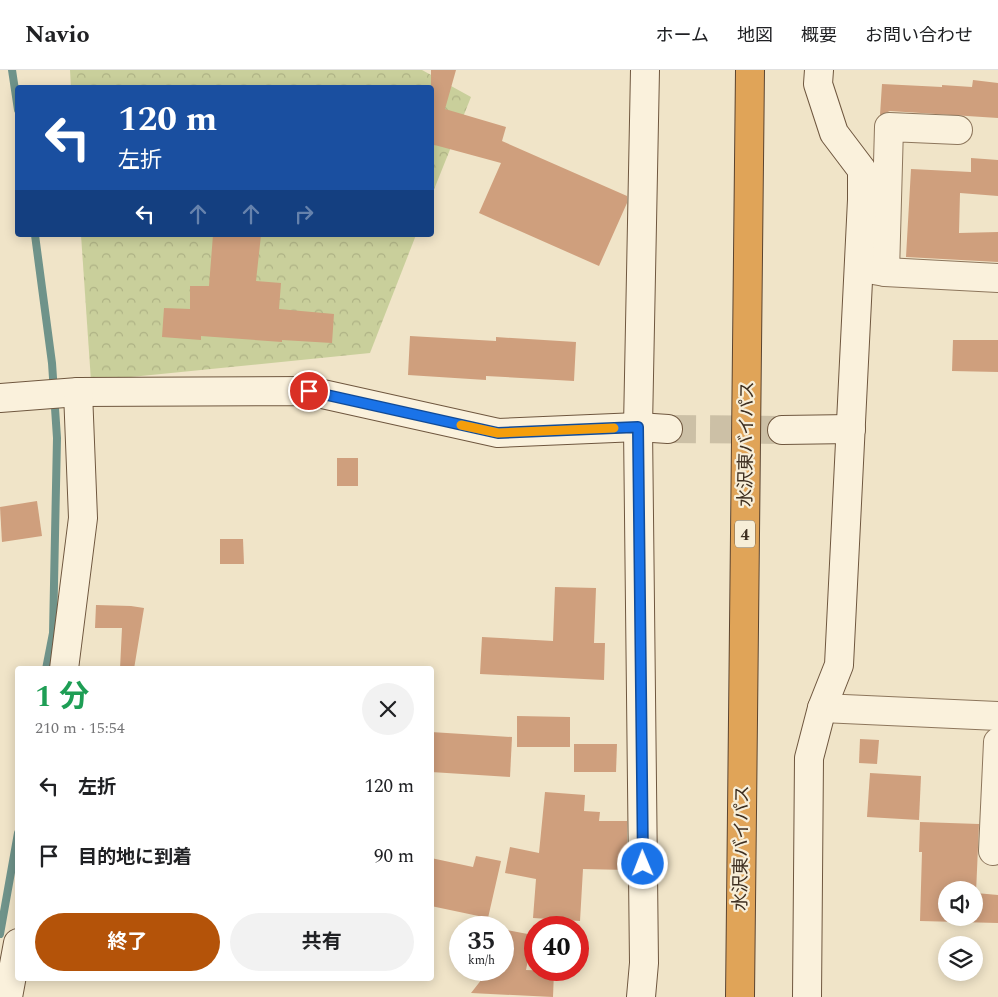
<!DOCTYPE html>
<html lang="ja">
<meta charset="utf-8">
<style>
body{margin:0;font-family:Spectral,"Noto Sans JP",serif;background:#f2f2f2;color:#202124;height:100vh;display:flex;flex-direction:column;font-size:19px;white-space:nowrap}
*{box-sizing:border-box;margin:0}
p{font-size:16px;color:#757577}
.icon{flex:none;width:28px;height:28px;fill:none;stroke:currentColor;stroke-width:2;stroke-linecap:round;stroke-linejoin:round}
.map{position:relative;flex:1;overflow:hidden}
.drawer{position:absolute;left:15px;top:596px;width:419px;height:315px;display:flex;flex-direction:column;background:#fff;border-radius:5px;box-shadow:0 2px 12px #0003}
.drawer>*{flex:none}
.banner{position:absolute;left:15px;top:15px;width:419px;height:152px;border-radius:5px;box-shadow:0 2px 12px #0003;background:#1a4fa0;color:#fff;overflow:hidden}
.fabs{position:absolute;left:938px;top:811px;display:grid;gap:10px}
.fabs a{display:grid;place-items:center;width:45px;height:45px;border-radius:50%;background:#fff;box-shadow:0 2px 12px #0003;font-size:25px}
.speed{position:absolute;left:449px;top:846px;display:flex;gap:10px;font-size:25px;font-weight:700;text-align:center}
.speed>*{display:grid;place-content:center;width:65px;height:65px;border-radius:50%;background:#fff;box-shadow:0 2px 12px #0003;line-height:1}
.speed small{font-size:12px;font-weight:400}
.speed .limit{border:8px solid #d22;background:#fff;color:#111}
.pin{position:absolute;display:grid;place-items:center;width:42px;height:42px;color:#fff;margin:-21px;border:2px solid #fff;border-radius:50%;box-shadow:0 1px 5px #0007}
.me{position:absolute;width:55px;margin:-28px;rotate:359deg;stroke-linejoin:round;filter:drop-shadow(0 0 4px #0008)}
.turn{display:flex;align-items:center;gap:18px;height:105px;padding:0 20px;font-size:22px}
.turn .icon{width:65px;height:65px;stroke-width:2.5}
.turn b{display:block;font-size:35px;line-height:42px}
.lanes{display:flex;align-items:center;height:48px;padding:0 20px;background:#0003;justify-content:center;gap:25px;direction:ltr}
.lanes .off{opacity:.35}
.round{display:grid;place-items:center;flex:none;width:52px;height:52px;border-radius:26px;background:#f2f2f2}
.head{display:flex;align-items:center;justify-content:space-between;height:85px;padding:0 20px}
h1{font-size:30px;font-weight:700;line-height:38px;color:#1e9e55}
.cta{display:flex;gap:10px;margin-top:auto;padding:10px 20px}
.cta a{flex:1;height:58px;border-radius:30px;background:#b45309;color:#fff;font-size:20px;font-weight:700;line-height:58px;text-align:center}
.cta a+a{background:#f2f2f2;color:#202124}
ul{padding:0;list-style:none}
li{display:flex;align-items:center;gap:15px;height:70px;padding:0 20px}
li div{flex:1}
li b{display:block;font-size:19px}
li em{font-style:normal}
header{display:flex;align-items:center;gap:30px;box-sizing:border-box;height:70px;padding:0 25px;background:#fff;border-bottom:1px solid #e0e0e0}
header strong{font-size:24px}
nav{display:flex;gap:28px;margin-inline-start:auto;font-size:18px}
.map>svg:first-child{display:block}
</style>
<header>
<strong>Navio</strong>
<nav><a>ホーム</a><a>地図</a><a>概要</a><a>お問い合わせ</a></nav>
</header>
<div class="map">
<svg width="998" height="927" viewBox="0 0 998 927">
<defs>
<pattern id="forest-crowns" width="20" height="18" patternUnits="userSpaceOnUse" patternTransform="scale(1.25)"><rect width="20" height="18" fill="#c9cf9b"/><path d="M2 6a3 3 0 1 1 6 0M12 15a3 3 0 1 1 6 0" fill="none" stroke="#aeb285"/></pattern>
</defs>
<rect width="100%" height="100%" fill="#f0e4c8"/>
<g fill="url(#forest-crowns)">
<path d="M 70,0 L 422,0 L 471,27 L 431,127 L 431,18 L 71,18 Z"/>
<path d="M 81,165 L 416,165 L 370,283 L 91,311 Z"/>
</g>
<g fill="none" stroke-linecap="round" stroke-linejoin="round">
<g stroke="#6f938a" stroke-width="8">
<path d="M 12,0 L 18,40"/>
<path d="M 35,165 L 52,293 L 57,368 L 53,563 L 46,599"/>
<path d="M 0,864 L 18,763"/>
</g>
</g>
<g fill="#cf9f7d" fill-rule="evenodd">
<path d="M 431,0 L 456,0 L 445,39 L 506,57 L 502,71 L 627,126 L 627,133 L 599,196 L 479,143 L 501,93 L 431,74 Z"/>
<path d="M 973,10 L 998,13 L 998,48 L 890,41 L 880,45 L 882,14 L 942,17 L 942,15 L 972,17 Z"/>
<path d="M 971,88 L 998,90 L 998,126 L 960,123 L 959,163 L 998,162 L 998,192 L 906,187 L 911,99 L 971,102 Z"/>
<path d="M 213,165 L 261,165 L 256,211 L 281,213 L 279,239 L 334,244 L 332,273 L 282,270 L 282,272 L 201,266 L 201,270 L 162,267 L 164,238 L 190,239 L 190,216 L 209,216 Z"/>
<path d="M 410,266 L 496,271 L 496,267 L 576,272 L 574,311 L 486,306 L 486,310 L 408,305 Z"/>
<path d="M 953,270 L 998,270 L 998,302 L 952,301 Z"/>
<rect x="337" y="388" width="21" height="28"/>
<path d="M 37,431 L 42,466 L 2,472 L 0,437 Z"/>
<path d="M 220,469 L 243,469 L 244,494 L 220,494 Z"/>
<path d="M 555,517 L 596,518 L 594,573 L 605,573 L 604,610 L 480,604 L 482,567 L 553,571 Z"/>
<path d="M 96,535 L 131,536 L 144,538 L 134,599 L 120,599 L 122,558 L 95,558 Z"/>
<path d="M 517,646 L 570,647 L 570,677 L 517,677 Z"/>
<path d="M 431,662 L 512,667 L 510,707 L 431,702 Z"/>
<path d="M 860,669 L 879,670 L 877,694 L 859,693 Z"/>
<path d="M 574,674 L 617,674 L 616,702 L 574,702 Z"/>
<path d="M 870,703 L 921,706 L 919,750 L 867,747 Z"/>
<path d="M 545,722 L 585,725 L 584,741 L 600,742 L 599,751 L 627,751 L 627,800 L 583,799 L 580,851 L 533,848 L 536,809 L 505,803 L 510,777 L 539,783 Z"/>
<path d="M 920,752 L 979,754 L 976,823 L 998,825 L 998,853 L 920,851 L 922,782 L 919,782 ZM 946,820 L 974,820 L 974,848 L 946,848 Z"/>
<path d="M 476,786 L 501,791 L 488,848 L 431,836 L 431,788 L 473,797 Z"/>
<path d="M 502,859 L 533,865 L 526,900 L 554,901 L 553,927 L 471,923 L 489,900 L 502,900 Z"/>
</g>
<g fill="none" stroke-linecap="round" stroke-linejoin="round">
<path stroke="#ccc0a6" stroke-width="28" stroke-dasharray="28 14" stroke-linecap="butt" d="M 668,359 L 782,360"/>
<g stroke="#8d765c" stroke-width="30">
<g id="street">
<path d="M 868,199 L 885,202 L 998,208"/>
<path d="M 885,202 L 889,57 L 958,60"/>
<path d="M 822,638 L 998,646"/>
<path d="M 993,781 L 998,672"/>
</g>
</g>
<g stroke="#6f573f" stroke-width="30">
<g id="secondary">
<path d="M 0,328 L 78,322 L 309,321 L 498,363 L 638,357 L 668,359"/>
<path d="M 782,360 L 851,359"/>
<path d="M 64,599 L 83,448 L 78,322"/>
<path d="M 8,927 L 18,873"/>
<path d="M 641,927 L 644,893 L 638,357 L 645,0"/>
<path d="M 807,927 L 809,688 L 822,638 L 839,595 L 862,130 L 862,100 L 834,63 L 818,14 L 819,0"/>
</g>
</g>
<g stroke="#5b4430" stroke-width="30">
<path id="highway" d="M 740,927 L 750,0"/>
</g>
<use href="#street" stroke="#faf1dc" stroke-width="28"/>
<use href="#secondary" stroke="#faf1dc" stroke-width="28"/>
<use href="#highway" stroke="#e0a458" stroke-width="28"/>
</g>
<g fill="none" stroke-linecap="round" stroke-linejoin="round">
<g stroke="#114b97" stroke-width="12">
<path id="route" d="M 309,321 L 498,363 L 638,357 L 643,794"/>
</g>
<use href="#route" stroke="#1a73e8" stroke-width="9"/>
<path stroke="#f59e0b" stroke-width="9" d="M 461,355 L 498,363 L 614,358"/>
</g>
<g text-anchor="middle" stroke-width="4.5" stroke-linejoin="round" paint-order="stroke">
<rect fill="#f7eed8" stroke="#756857" stroke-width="1" x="735" y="450.5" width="20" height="27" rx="4"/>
<g font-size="16" font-weight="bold" fill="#3d2e20">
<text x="745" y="470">4</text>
</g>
<g font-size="18" fill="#3d2e20" stroke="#f7eed8">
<text transform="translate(746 374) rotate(-89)" y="6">水沢東バイパス</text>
<text transform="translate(741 778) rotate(-89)" y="6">水沢東バイパス</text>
</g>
</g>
</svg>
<div class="fabs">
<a><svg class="icon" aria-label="sound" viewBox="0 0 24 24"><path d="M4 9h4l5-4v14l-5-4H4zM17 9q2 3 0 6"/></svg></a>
<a><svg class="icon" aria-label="layers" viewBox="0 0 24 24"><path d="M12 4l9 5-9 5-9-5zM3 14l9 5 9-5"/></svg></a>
</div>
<div class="speed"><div>35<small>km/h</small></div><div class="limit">40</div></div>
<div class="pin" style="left:309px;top:321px;background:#d93025"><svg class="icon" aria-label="arrive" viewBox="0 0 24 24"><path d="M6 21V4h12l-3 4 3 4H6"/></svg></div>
<svg class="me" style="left:643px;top:794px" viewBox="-20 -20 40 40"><circle r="17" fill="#1a73e8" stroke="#fff" stroke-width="3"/><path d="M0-11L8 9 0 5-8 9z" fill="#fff"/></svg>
<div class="banner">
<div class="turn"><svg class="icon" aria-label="left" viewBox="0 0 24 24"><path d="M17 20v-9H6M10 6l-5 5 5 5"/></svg><div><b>120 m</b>左折</div></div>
<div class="lanes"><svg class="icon" aria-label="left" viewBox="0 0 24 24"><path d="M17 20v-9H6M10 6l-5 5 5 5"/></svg><svg class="icon off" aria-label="ahead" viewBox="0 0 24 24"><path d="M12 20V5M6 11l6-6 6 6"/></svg><svg class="icon off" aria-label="ahead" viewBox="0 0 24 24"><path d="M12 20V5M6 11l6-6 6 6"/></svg><svg class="icon off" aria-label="right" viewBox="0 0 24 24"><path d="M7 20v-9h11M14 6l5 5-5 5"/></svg></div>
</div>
<section class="drawer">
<div class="head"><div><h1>1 分</h1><p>210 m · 15:54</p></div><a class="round"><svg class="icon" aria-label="close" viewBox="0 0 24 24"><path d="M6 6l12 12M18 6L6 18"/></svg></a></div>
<ul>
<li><svg class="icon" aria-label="left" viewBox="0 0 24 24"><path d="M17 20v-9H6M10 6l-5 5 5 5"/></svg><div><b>左折</b></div><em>120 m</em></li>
<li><svg class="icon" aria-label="arrive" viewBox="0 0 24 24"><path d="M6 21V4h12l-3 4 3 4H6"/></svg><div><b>目的地に到着</b></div><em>90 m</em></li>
</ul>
<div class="cta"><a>終了</a><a>共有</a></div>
</section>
</div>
